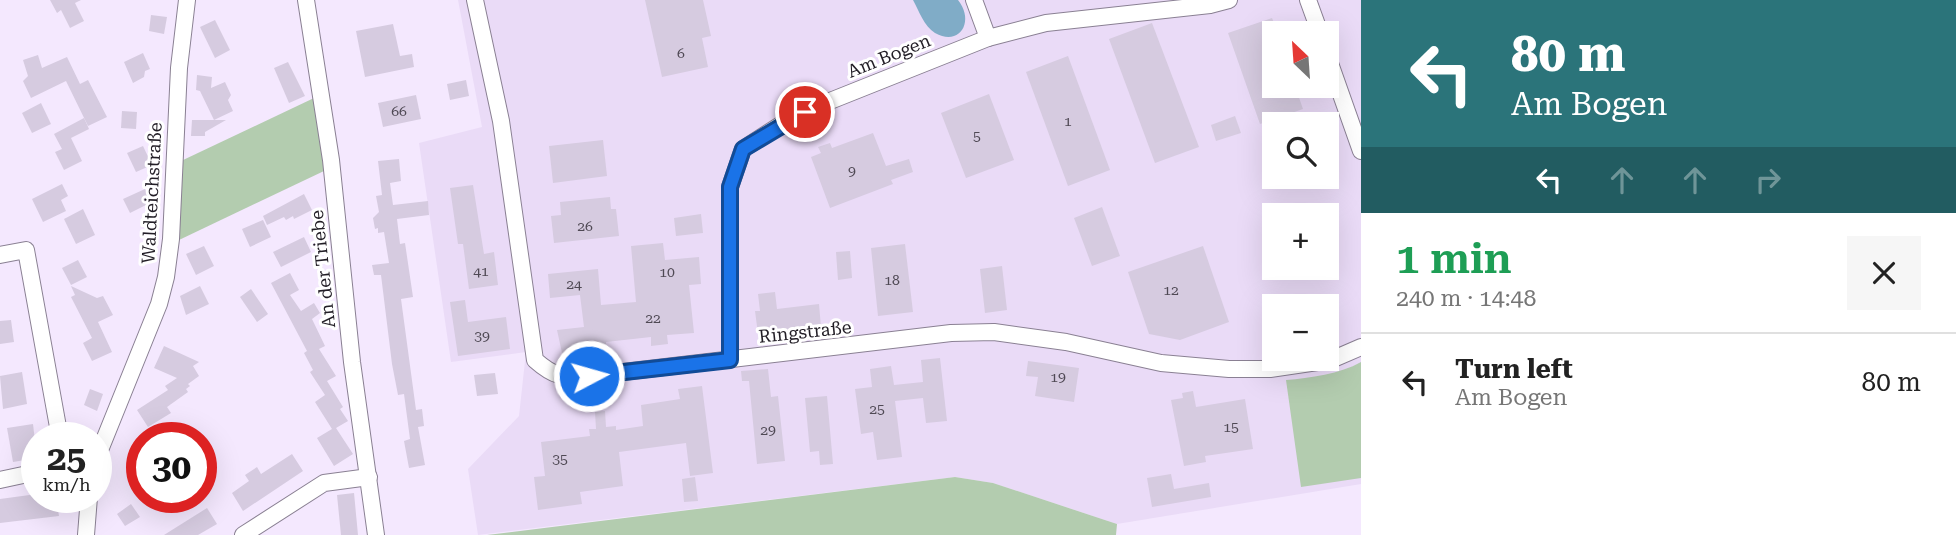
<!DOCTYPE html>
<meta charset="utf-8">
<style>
body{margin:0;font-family:"Roboto Serif",serif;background:#f6f6f6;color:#222;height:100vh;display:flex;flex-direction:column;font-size:26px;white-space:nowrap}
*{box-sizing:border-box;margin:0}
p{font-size:23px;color:#767676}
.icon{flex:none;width:38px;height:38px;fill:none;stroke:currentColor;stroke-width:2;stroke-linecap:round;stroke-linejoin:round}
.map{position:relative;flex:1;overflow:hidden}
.side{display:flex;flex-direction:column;background:#fff;width:595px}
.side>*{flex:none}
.hud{background:#2b747a;color:#fff;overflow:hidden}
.needle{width:46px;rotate:335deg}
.tools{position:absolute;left:1262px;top:21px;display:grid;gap:14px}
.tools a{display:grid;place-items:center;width:77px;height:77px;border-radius:0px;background:#fff;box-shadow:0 7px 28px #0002;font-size:35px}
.speed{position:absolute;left:21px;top:422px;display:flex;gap:14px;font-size:35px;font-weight:700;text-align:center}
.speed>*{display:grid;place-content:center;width:91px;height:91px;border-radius:50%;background:#fff;box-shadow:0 7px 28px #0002;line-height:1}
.speed small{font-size:18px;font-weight:400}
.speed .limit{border:10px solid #d22;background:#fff;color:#111}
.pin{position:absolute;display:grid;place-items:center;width:60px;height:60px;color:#fff;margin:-30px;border:4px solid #fff;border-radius:50%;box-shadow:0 2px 7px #0007}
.me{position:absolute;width:77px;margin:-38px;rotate:84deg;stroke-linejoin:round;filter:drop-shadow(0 0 5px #0008)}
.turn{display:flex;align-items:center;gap:24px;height:147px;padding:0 35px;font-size:32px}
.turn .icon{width:91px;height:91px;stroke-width:2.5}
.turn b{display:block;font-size:49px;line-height:60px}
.lanes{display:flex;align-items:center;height:66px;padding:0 35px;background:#0003;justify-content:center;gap:35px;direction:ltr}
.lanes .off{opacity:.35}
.round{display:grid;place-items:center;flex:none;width:74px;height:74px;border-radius:0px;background:#f6f6f6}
.overview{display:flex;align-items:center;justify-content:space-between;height:119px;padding:0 35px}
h1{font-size:42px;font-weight:600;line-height:52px;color:#1e9e55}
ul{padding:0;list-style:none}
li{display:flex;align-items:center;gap:21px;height:98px;padding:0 35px;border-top:2px solid #e0e0e0}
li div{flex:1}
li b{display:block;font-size:26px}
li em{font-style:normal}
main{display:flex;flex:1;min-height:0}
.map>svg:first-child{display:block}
</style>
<main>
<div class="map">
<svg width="1361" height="535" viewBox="0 0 1361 535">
<rect width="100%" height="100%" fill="#f4e8fe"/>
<path fill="#eadbf7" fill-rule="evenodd" d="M 458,0 L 1361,0 L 1361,484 L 1117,524 L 993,483 L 955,477 L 478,535 L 468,469 L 519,416 L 526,352 L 451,362 L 419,143 L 482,127 ZM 1274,33 L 1326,33 L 1326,86 L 1274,86 ZM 1274,124 L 1326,124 L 1326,177 L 1274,177 ZM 1274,215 L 1326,215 L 1326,268 L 1274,268 ZM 1274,306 L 1326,306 L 1326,359 L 1274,359 Z"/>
<g fill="#b3ccaf">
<path d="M 314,98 L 324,171 L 179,240 L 181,161 Z"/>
<path d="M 1361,362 L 1361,478 L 1301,487 L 1286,380 C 1310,378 1340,374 1361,362 Z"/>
<path d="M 955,477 L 993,483 L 1117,524 L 1116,535 L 487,535 Z"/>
</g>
<path fill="#80acc7" d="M 913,0 L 958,0 C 975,21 960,47 935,33 C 924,26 919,11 913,0 Z"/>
<g fill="#d6cbe0">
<path d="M 50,0 L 81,0 L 75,3 L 84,21 L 70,28 L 61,10 L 57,13 Z"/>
<path d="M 645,0 L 703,0 L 711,36 L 702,38 L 708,67 L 662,77 Z"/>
<path d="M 151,15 L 167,17 L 164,34 L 149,31 Z"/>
<path d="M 1272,18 L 1278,33 L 1274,33 L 1274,86 L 1295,86 L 1303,109 L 1260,124 L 1228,33 Z"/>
<path d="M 215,20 L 230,50 L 215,58 L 200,27 Z"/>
<path d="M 1152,23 L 1199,147 L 1155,163 L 1109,39 Z"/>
<path d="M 393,24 L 400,56 L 412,54 L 414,67 L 365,77 L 356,31 Z"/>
<path d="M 143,53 L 150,69 L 145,71 L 144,77 L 133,83 L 124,62 Z"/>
<path d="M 38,55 L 42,68 L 67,57 L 80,84 L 88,80 L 107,117 L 88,126 L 66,81 L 31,98 L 23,81 L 28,76 L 23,60 Z"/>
<path d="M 1068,56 L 1110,170 L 1068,186 L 1026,72 Z"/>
<path d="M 288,62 L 305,96 L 289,103 L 274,68 Z"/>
<path d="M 197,75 L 212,77 L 211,88 L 225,82 L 231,95 L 228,100 L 233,111 L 214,120 L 200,91 L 196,90 Z"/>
<path d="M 466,80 L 469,96 L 450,100 L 447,84 Z"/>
<path d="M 989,94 L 1014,160 L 966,178 L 941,113 Z"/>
<path d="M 416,95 L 421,119 L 383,127 L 378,103 Z"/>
<path d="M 41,103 L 51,124 L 32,133 L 22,113 Z"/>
<path d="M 122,111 L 137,112 L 136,129 L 121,128 Z"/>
<path d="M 1235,116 L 1241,133 L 1216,141 L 1211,125 Z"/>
<path d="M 84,118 L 89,129 L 71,138 L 82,161 L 64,170 L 55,152 L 62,149 L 54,134 Z"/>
<path d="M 192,120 L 226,120 L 205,132 L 205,136 L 191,136 Z"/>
<path d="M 873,133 L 886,166 L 909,159 L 913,172 L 891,180 L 893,184 L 830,208 L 811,157 L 821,153 L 818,147 L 830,143 L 832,148 Z"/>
<path d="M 603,140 L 607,176 L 553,183 L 549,146 Z"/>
<path d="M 143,146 L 152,165 L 136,172 L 127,153 Z"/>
<path d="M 399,159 L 401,181 L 390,183 L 393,205 L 428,201 L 429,215 L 397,219 L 400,244 L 405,243 L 413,297 L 401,299 L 416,410 L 422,409 L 424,426 L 418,427 L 425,465 L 409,468 L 404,441 L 410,439 L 404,394 L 398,395 L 392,364 L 381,275 L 374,275 L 372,265 L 389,263 L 384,232 L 378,233 L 378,228 L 375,229 L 373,218 L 379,212 L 376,196 L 382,195 L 378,161 Z"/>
<path d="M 62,184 L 68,196 L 61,200 L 66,211 L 43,222 L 32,199 Z"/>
<path d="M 473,185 L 484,254 L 494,252 L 498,285 L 469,289 L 463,244 L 458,244 L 450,188 Z"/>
<path d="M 145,189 L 152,202 L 130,213 L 123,199 Z"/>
<path d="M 304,194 L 312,210 L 294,219 L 293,216 L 286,220 L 284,217 L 267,225 L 263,216 Z"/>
<path d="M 610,197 L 611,209 L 616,209 L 619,236 L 554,243 L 551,216 L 561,215 L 560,202 Z"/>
<path d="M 1102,207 L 1120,256 L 1092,266 L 1074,218 Z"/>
<path d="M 83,209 L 95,235 L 76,244 L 64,219 Z"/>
<path d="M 701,214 L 703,233 L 676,236 L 674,218 Z"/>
<path d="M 263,220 L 271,237 L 250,247 L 242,229 Z"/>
<path d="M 304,237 L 311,252 L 281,267 L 273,252 Z"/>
<path d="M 663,243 L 665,260 L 699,257 L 701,284 L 689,285 L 694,333 L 667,335 L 668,344 L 651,346 L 651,337 L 606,342 L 606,345 L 587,348 L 587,350 L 579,351 L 579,354 L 562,353 L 557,330 L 584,327 L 580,295 L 550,298 L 548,274 L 598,269 L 601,305 L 636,302 L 631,246 Z"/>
<path d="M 905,244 L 913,312 L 878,316 L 871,248 Z"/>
<path d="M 204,246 L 214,266 L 196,275 L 186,254 Z"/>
<path d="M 1203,246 L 1229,322 L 1180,340 L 1149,334 L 1128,272 Z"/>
<path d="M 850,251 L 852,278 L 838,280 L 836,252 Z"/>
<path d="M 78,260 L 87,277 L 71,285 L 62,268 Z"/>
<path d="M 1002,266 L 1007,310 L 985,313 L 980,269 Z"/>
<path d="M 290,273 L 299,290 L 290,295 L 301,311 L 314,303 L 320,313 L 312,319 L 325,346 L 319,349 L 336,376 L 327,381 L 343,407 L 340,409 L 348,421 L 336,428 L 353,454 L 334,466 L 317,438 L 332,429 L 315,402 L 325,395 L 310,372 L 313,370 L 304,353 L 307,351 L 271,283 Z"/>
<path d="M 71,286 L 97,298 L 103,296 L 113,315 L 98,322 L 112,352 L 92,361 L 83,343 L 92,338 L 71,297 L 75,295 Z"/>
<path d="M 200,286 L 209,304 L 186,315 L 180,296 Z"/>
<path d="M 251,289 L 268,314 L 257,322 L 240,297 Z"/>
<path d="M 775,292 L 777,309 L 819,304 L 821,327 L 758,334 L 755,311 L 760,311 L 758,294 Z"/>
<path d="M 465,300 L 468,322 L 506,317 L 510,349 L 458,356 L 450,302 Z"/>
<path d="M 11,320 L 14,342 L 0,344 L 0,321 Z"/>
<path d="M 164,346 L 199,362 L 193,366 L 199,376 L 188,384 L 190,386 L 186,389 L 188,392 L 167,407 L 171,413 L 148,427 L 137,410 L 168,390 L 165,386 L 177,378 L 154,368 Z"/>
<path d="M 940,358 L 947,421 L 926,423 L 923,398 L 895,401 L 902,457 L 877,460 L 873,432 L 861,434 L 855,389 L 872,387 L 870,369 L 891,366 L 894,385 L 923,382 L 921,360 Z"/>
<path d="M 1028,361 L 1079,368 L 1074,402 L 1035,396 L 1038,377 L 1026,376 Z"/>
<path d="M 768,369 L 771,397 L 778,396 L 785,461 L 757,464 L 749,381 L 742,381 L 741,371 Z"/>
<path d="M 22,372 L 27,404 L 3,409 L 0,376 Z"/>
<path d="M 495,373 L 498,394 L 477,396 L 474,375 Z"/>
<path d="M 702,386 L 713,473 L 690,476 L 686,443 L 619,452 L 623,486 L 580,492 L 582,504 L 538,510 L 534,477 L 545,476 L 541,442 L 590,436 L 589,429 L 596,429 L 595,412 L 605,411 L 606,427 L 616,426 L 616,430 L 643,426 L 641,405 L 680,399 L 678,389 Z"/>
<path d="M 90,389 L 103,394 L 97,411 L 84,405 Z"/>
<path d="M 1193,391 L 1196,407 L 1245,399 L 1253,449 L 1205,456 L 1206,462 L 1184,466 L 1171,400 L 1183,398 L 1182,393 Z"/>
<path d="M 827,396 L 833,464 L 820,465 L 819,451 L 810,452 L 805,398 Z"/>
<path d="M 33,424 L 37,458 L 13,462 L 7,428 Z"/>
<path d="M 292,454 L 303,471 L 243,511 L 232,493 L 249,481 L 245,475 L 257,467 L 261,474 Z"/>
<path d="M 1171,474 L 1174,489 L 1209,483 L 1211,497 L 1152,507 L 1147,478 Z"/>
<path d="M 695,477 L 698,501 L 684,502 L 682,479 Z"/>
<path d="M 354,493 L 358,535 L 341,535 L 337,495 Z"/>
<path d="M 37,494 L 37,497 L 56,497 L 59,516 L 0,523 L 0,499 Z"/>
<path d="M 131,504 L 140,517 L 125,526 L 117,514 Z"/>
<path d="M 207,508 L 217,524 L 198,535 L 164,535 Z"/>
</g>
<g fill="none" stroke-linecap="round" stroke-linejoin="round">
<g stroke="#8a8093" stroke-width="18">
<g id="minor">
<path d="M 306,0 L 331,160 L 352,362 L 376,535"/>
<path d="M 475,0 L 501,121 L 535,360 C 554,377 563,378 589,376 L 951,333 L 994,332 L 1066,342 L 1161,363 L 1229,369 L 1270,369 L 1331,360 L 1361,347"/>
<path d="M 974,0 L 988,38"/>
<path d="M 1308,0 L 1320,33"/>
<path d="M 1326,52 L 1361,151"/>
<path d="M 0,255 L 26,250 L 60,438"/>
<path d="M 730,360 L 730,187 L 743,149 L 785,122 L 825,103 L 988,38 L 1046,23 L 1210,5 L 1229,0"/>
<path d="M 96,460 L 159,304 L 166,277 L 171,239 L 179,68 L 187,0"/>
<path d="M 0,480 L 37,472"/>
<path d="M 86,535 L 89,497"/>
<path d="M 243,535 L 324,483 L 369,477"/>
</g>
</g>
<use href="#minor" stroke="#fff" stroke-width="16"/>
</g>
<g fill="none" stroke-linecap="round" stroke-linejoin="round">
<g stroke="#114b97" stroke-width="18">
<path id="route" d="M 589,376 L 730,360 L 730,187 L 743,149 L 805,112"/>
</g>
<use href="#route" stroke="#1a73e8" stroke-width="12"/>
</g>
<g text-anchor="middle" stroke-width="6" stroke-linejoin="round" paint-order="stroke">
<g font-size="14" fill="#4f4954">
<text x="681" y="58">6</text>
<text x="399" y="116">66</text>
<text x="1068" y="126">1</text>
<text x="977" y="141">5</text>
<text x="852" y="176">9</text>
<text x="585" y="231">26</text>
<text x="481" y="276">41</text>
<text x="667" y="277">10</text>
<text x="892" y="285">18</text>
<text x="574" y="289">24</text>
<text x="1171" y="295">12</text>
<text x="653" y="323">22</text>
<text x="482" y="341">39</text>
<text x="1058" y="382">19</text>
<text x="877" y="414">25</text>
<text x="1231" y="432">15</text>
<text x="768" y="435">29</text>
<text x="560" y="464">35</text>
</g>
<g font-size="18" fill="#221e26" stroke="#fff">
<text transform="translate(889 56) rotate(-22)" y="6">Am Bogen</text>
<text transform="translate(152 193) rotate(-87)" y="6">Waldteichstraße</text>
<text transform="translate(323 269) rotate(-96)" y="6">An der Triebe</text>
<text transform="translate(805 332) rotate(-6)" y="6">Ringstraße</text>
</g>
</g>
</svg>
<div class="tools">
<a><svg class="needle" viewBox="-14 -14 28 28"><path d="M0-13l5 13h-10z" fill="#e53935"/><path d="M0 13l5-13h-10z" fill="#767676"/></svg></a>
<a><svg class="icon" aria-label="search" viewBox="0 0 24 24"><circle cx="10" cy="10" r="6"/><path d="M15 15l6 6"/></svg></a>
<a>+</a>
<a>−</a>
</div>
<div class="speed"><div>25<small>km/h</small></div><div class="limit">30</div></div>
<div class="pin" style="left:805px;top:112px;background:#d93025"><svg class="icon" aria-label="arrive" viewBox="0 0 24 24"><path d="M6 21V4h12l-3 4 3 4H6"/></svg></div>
<svg class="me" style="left:589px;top:376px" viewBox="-20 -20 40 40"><circle r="17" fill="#1a73e8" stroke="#fff" stroke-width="3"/><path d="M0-11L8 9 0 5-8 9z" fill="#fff"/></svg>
</div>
<section class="side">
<div class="hud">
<div class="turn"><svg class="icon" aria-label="left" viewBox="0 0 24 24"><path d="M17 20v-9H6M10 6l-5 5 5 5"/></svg><div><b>80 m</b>Am Bogen</div></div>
<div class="lanes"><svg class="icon" aria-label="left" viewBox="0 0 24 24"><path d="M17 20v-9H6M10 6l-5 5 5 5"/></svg><svg class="icon off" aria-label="ahead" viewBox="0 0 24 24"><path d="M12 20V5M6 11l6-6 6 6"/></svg><svg class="icon off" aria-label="ahead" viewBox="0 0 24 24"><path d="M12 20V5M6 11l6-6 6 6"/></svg><svg class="icon off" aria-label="right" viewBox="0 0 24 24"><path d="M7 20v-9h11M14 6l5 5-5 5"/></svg></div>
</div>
<div class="overview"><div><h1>1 min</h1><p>240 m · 14:48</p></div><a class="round"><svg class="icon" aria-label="close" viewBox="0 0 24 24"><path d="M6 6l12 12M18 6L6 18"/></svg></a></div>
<ul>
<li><svg class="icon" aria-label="left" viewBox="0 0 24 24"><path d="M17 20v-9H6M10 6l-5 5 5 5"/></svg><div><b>Turn left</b><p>Am Bogen</p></div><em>80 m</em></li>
</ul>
</section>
</main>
